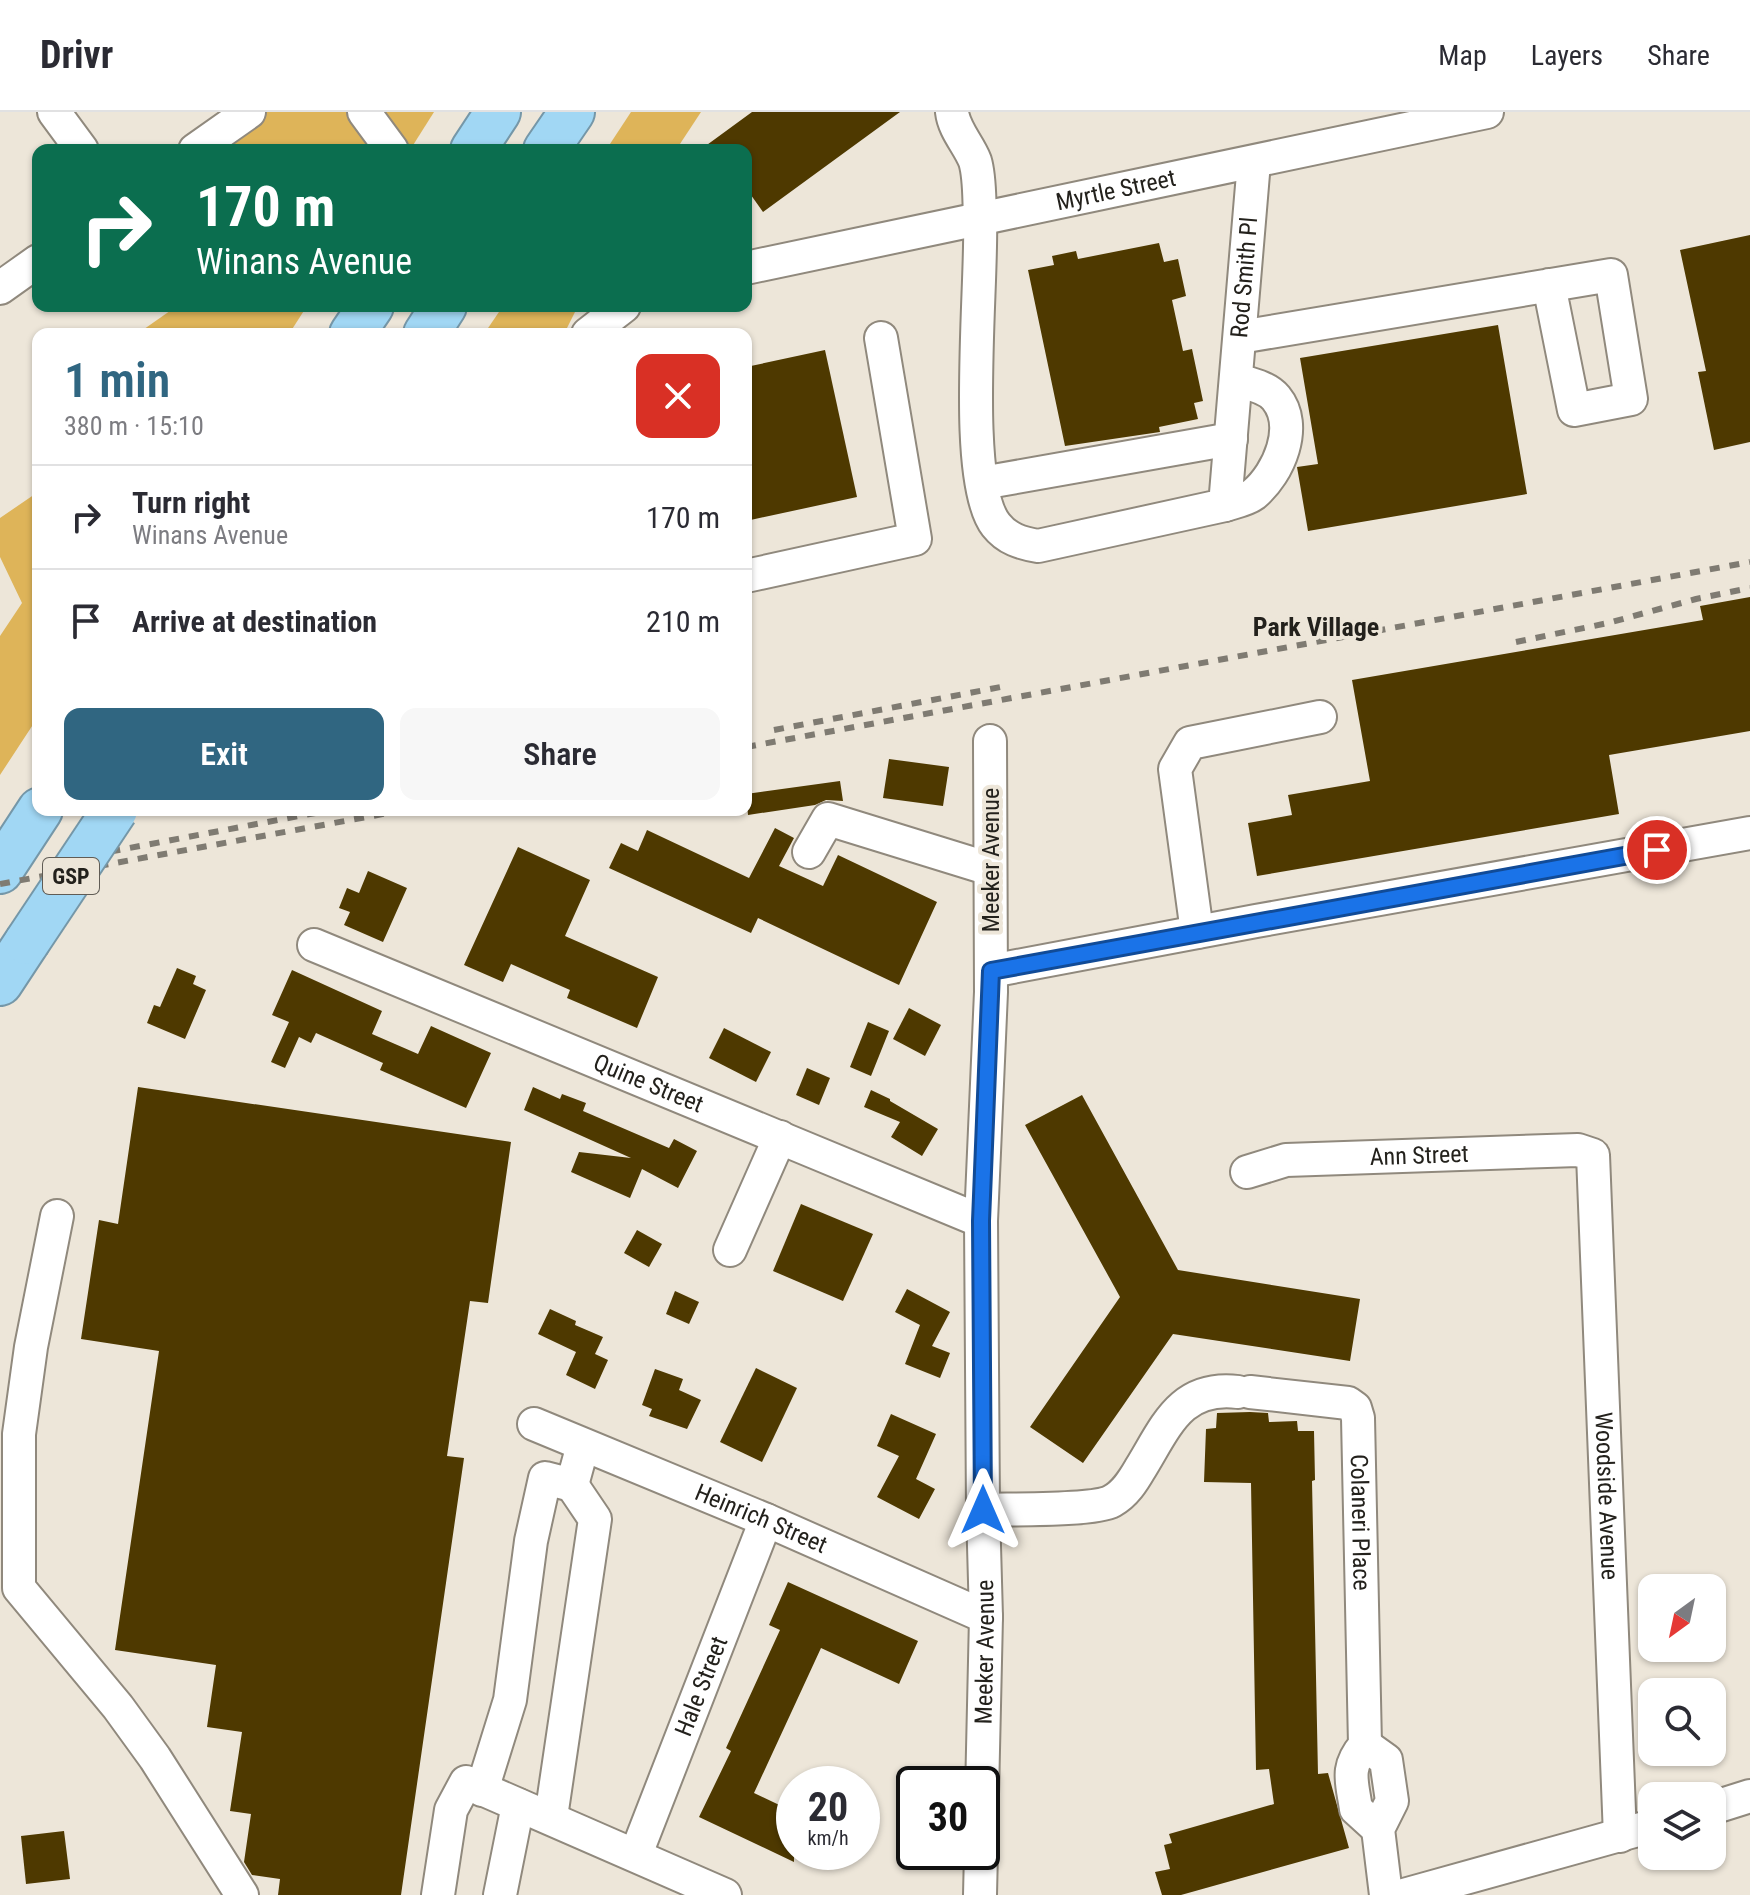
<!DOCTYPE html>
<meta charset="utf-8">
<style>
body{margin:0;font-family:"Roboto Condensed",sans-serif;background:#f7f7f7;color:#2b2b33;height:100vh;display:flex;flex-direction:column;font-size:30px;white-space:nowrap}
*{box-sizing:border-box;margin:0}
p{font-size:26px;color:#7c7c81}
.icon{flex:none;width:44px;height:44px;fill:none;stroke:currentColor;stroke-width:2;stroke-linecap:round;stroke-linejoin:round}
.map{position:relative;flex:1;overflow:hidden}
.panel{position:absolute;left:32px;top:216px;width:720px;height:488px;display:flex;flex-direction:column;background:#fff;border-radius:16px;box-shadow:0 2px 6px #0004}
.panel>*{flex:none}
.guide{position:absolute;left:32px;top:32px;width:720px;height:168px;border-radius:16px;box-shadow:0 2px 6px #0004;background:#0b6e4f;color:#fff;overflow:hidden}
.needle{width:52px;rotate:213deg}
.fabs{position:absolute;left:1638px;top:1462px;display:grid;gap:16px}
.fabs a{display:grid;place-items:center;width:88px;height:88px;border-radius:16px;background:#fff;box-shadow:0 2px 6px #0004;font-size:40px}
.speed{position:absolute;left:776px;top:1654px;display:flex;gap:16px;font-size:40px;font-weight:700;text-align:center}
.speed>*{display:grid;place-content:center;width:104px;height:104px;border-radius:50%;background:#fff;box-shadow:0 2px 6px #0004;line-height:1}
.speed small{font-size:20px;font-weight:400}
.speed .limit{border:4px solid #111;border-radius:12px;background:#fff;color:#111}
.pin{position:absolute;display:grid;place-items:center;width:68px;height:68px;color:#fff;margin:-34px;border:4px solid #fff;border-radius:50%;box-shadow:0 2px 8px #0007}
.me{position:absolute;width:88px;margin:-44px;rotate:0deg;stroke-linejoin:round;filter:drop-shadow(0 0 6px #0008)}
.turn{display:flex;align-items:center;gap:28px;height:168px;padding:0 32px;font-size:36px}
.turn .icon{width:104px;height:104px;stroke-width:2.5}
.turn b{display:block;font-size:56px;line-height:68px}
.round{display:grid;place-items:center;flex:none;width:84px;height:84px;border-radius:16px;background:#f7f7f7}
.head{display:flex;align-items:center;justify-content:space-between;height:136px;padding:0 32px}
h1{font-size:48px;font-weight:600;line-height:60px;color:#306681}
.primary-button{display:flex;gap:16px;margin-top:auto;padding:16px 32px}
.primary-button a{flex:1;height:92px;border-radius:16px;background:#306681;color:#fff;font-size:32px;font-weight:600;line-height:92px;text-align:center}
.primary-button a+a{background:#f7f7f7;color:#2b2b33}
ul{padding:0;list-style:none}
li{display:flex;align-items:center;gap:24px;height:104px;padding:0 32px;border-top:2px solid #e1e1e2}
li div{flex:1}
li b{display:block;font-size:30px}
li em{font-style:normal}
header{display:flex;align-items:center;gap:48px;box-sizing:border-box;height:112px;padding:0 40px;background:#fff;border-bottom:2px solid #e1e1e2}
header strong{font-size:38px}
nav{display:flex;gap:44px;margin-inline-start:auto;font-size:28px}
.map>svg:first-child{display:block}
</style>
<header>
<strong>Drivr</strong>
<nav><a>Map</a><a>Layers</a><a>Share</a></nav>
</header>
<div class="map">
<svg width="1750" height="1783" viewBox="0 0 1750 1783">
<rect width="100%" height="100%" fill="#ede6d9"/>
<g fill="#deb459">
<path d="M 230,0 L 434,0 L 410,38 L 200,38 Z"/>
<path d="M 631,0 L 701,0 L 676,38 L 606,38 Z"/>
<path d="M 177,194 L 307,194 L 289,222 L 137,222 Z"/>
<path d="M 503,194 L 578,194 L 564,222 L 484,222 Z"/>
<path d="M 38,380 L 38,605 L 0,663 L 0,524 L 22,491 L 0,445 L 0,406 Z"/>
</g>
<g fill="#4e3900">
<path d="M 752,0 L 900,0 L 763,100 L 746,76 L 746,38 L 700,38 Z"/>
<path d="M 1750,123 L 1750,330 L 1714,338 L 1698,260 L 1706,259 L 1680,138 Z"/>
<path d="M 1159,131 L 1164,150 L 1178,147 L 1186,184 L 1172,188 L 1183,239 L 1192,237 L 1203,289 L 1194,291 L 1198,307 L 1159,315 L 1160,320 L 1065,334 L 1028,158 L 1054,153 L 1052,144 L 1076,139 L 1078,147 Z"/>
<path d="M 1498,213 L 1527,382 L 1308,419 L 1297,355 L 1318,352 L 1300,246 Z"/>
<path d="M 825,238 L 857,385 L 746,409 L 746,255 Z"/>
<path d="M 1750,485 L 1750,619 L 1609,643 L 1619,702 L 1257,764 L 1248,711 L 1292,703 L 1288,683 L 1370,669 L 1352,568 L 1703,508 L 1700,494 Z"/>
<path d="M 889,647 L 949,655 L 943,694 L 883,686 Z"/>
<path d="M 840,669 L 843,689 L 826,688 L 815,693 L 748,703 L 746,682 Z"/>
<path d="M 775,716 L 794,726 L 779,754 L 823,774 L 838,743 L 937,790 L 899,873 L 758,806 L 751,821 L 609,756 L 621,731 L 638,739 L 647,718 L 749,766 Z"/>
<path d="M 518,735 L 590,768 L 565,824 L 658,865 L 637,916 L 567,886 L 570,878 L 511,852 L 503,870 L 464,853 Z"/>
<path d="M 368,759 L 407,776 L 383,830 L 344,813 L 350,800 L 339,796 L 347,776 L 359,781 Z"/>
<path d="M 177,856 L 196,864 L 193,872 L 206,878 L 185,927 L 147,911 L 154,893 L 160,895 Z"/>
<path d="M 292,858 L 382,899 L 372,922 L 418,942 L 431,914 L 491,941 L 466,996 L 380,958 L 383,951 L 316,921 L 311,931 L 299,925 L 285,956 L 271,950 L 289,910 L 272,903 Z"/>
<path d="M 909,896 L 941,913 L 925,944 L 893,927 Z"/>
<path d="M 868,910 L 889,919 L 871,964 L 850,955 Z"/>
<path d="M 724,916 L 771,940 L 756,970 L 709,946 Z"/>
<path d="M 807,956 L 830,966 L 819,993 L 796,983 Z"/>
<path d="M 138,975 L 511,1030 L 488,1191 L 470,1189 L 447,1344 L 464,1346 L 401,1783 L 278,1783 L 280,1767 L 252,1763 L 244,1750 L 251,1702 L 230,1699 L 242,1620 L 207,1615 L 216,1553 L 115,1538 L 159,1239 L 81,1227 L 99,1108 L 118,1112 Z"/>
<path d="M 533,975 L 560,987 L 562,982 L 586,991 L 583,999 L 669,1036 L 674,1027 L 697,1039 L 678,1076 L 642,1057 L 630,1086 L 571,1060 L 579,1040 L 631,1046 L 524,998 Z"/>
<path d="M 871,978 L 890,987 L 890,989 L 938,1017 L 922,1044 L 891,1025 L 900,1010 L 864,995 Z"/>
<path d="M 1082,983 L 1178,1158 L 1360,1187 L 1350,1249 L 1173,1222 L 1083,1351 L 1030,1315 L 1120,1185 L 1025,1013 Z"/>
<path d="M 801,1092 L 873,1122 L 843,1189 L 773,1159 Z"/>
<path d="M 637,1118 L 662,1132 L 649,1155 L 624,1141 Z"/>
<path d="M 907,1177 L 950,1200 L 932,1234 L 950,1241 L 940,1266 L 905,1252 L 920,1213 L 895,1200 Z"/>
<path d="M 675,1179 L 699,1190 L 689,1212 L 666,1202 Z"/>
<path d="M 550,1197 L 576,1209 L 575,1213 L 603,1225 L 595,1242 L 608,1248 L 595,1277 L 566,1263 L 576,1240 L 538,1222 Z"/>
<path d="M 756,1256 L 797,1276 L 762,1350 L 720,1330 Z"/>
<path d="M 655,1257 L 683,1267 L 679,1278 L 701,1288 L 687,1317 L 649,1304 L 652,1297 L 642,1293 Z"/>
<path d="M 1250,1300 L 1268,1301 L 1269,1310 L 1297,1309 L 1298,1319 L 1314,1319 L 1315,1368 L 1312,1369 L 1318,1662 L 1328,1661 L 1349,1736 L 1181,1783 L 1162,1783 L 1155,1760 L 1170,1757 L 1164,1733 L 1172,1731 L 1169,1722 L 1274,1692 L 1269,1657 L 1256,1658 L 1251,1371 L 1204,1370 L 1206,1317 L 1216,1316 L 1217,1301 Z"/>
<path d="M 891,1302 L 936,1322 L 916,1367 L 935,1377 L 919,1407 L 877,1385 L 899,1344 L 877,1334 Z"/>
<path d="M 788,1470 L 918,1529 L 899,1572 L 821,1536 L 754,1681 L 794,1700 L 794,1750 L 699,1705 L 731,1639 L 726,1636 L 780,1518 L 769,1513 Z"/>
<path d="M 64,1719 L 70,1767 L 26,1772 L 21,1724 Z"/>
</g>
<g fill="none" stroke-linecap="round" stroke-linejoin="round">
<g stroke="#90897d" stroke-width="36">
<g id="minor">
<path d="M 54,0 L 82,38"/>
<path d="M 364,0 L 392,38"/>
<path id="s1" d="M 952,0 C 954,18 969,33 975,49 C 980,65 979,88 980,104 C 983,168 961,369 996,413 C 1007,427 1021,431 1038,434 L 1225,393 L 1254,50"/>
<path d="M 195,38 L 249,0"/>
<path id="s2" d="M 746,156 L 1487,0"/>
<path d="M 0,176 L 38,149"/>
<path d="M 588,222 L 624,194"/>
<path d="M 1240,225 L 1611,163 L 1631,287 L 1574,298 L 1549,173"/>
<path d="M 982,371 L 1231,327"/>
<path d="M 1225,393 C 1234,390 1246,388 1254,382 C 1279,361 1299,314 1276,286 C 1267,275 1250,272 1237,268"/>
<path d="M 746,464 L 915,427 L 881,226"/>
<path d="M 809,740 L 828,707 L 990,757"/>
<path d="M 1197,820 L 1175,657 L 1190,631 L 1320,605"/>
<path id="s3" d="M 314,833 L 981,1109"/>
<path d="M 991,859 L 1256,809 L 1750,721"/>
<path id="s4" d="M 1247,1060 L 1286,1048 L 1578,1038 L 1593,1043 L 1620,1724"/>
<path d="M 57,1104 L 31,1235 L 19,1322 L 19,1476 L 118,1595 L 155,1646 L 242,1783"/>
<path d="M 730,1138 L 780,1025"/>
<path id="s5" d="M 1250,1280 L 1348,1291 L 1355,1296 L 1358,1306 L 1365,1633 C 1345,1656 1352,1669 1356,1697 L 1378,1717"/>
<path id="s6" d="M 534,1312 L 766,1408 L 986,1505"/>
<path d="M 983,1398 C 1008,1397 1094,1399 1112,1389 C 1125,1382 1133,1369 1140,1357 C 1166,1315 1180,1273 1238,1280"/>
<path d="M 1365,1633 L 1386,1648 L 1392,1689 L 1378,1717 L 1386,1783"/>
<path d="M 482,1678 L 510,1588 L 531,1429 L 545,1366 L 572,1373 L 583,1333"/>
<path id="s7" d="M 982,1682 L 986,1505 L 983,1398 L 981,1109 L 991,880 L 990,629"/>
<path d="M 1712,1696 L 1750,1684"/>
<path d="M 551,1705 L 595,1407 L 572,1373"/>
<path id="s8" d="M 636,1742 L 766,1408"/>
<path d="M 438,1783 L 451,1698 L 466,1670 L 725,1783"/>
<path d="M 500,1783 L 518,1693"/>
<path d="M 980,1783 L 981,1740"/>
<path d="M 1404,1783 L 1652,1714"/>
</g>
</g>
<g stroke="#7597a8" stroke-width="48">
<g id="highway">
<path d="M 473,38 L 498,0"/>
<path d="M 546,38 L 572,0"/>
<path d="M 352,222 L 371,194"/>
<path d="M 426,222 L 444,194"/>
<path d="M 0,759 L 40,698"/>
<path d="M 0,871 L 27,830"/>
</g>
</g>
<use href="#minor" stroke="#fff" stroke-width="32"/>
<use href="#highway" stroke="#a1d7f4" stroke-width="44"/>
<g stroke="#7f7b72" stroke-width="6" stroke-dasharray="10 10" stroke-linecap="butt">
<path d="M 1516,530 L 1608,511 L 1696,487 L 1750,476"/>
<path d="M 774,618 L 1006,574"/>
<path d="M 746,635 L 1750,450"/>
<path d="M 71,747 L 331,698"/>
<path d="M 0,772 L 405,698"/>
</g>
<g stroke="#7597a8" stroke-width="48" stroke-linecap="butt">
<path id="highway-bridge" d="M 27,830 L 115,698"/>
</g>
<use href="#highway-bridge" stroke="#a1d7f4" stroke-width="44"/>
</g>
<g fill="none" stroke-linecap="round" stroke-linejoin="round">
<g stroke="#114b97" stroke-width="20">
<path id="route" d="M 983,1398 L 981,1109 L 991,859 L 1657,738"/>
</g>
<use href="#route" stroke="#1a73e8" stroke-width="14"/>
</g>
<g text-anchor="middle" stroke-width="8" stroke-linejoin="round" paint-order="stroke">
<rect fill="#ede6d9" stroke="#605c55" stroke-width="2" x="43" y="746" width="56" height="36" rx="6"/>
<g font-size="22" font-weight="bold" fill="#23211c">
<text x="71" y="772">GSP</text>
</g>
<g font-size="24" fill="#23211c" stroke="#ede6d9">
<text dy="8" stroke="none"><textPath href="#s2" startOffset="378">Myrtle Street</textPath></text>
<text dy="8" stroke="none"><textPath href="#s1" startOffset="890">Rod Smith Pl</textPath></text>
<text transform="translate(991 748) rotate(-90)" y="8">Meeker Avenue</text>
<text dy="8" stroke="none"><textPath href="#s3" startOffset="362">Quine Street</textPath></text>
<text dy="8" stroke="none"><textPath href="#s4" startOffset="174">Ann Street</textPath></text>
<text dy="8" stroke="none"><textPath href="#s4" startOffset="690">Woodside Avenue</textPath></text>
<text dy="8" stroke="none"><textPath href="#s6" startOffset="246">Heinrich Street</textPath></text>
<text dy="8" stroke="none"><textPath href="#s5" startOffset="222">Colaneri Place</textPath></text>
<text dy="8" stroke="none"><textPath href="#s7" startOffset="142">Meeker Avenue</textPath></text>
<text dy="8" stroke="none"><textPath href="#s8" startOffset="180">Hale Street</textPath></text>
</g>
<g font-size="26" font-weight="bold" fill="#23211c" stroke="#ede6d9">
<text x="1316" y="524">Park Village</text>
</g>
</g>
</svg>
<div class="fabs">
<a><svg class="needle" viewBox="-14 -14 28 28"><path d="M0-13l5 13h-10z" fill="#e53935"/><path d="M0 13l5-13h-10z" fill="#7c7c81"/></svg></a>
<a><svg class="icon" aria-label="search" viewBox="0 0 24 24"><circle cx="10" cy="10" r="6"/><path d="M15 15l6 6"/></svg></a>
<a><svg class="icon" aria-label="layers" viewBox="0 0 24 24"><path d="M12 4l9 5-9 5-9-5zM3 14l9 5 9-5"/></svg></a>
</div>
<div class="speed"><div>20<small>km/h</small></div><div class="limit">30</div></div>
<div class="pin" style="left:1657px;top:738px;background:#d93025"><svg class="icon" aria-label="arrive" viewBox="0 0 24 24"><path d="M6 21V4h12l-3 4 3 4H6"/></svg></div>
<svg class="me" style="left:983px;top:1398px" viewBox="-20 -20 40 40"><path d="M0-17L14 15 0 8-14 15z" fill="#1a73e8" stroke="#fff" stroke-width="4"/></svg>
<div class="guide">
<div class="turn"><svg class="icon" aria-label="right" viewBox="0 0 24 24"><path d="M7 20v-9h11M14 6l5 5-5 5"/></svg><div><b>170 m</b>Winans Avenue</div></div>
</div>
<section class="panel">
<div class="head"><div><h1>1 min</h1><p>380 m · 15:10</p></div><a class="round" style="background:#d93025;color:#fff"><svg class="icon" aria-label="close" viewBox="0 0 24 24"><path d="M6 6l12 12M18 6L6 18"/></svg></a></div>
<ul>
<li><svg class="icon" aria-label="right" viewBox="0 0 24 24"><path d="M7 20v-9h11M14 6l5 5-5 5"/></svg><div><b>Turn right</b><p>Winans Avenue</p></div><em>170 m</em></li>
<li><svg class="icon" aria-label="arrive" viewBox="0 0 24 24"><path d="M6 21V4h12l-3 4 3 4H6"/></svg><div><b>Arrive at destination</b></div><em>210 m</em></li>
</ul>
<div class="primary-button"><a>Exit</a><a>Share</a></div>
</section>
</div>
